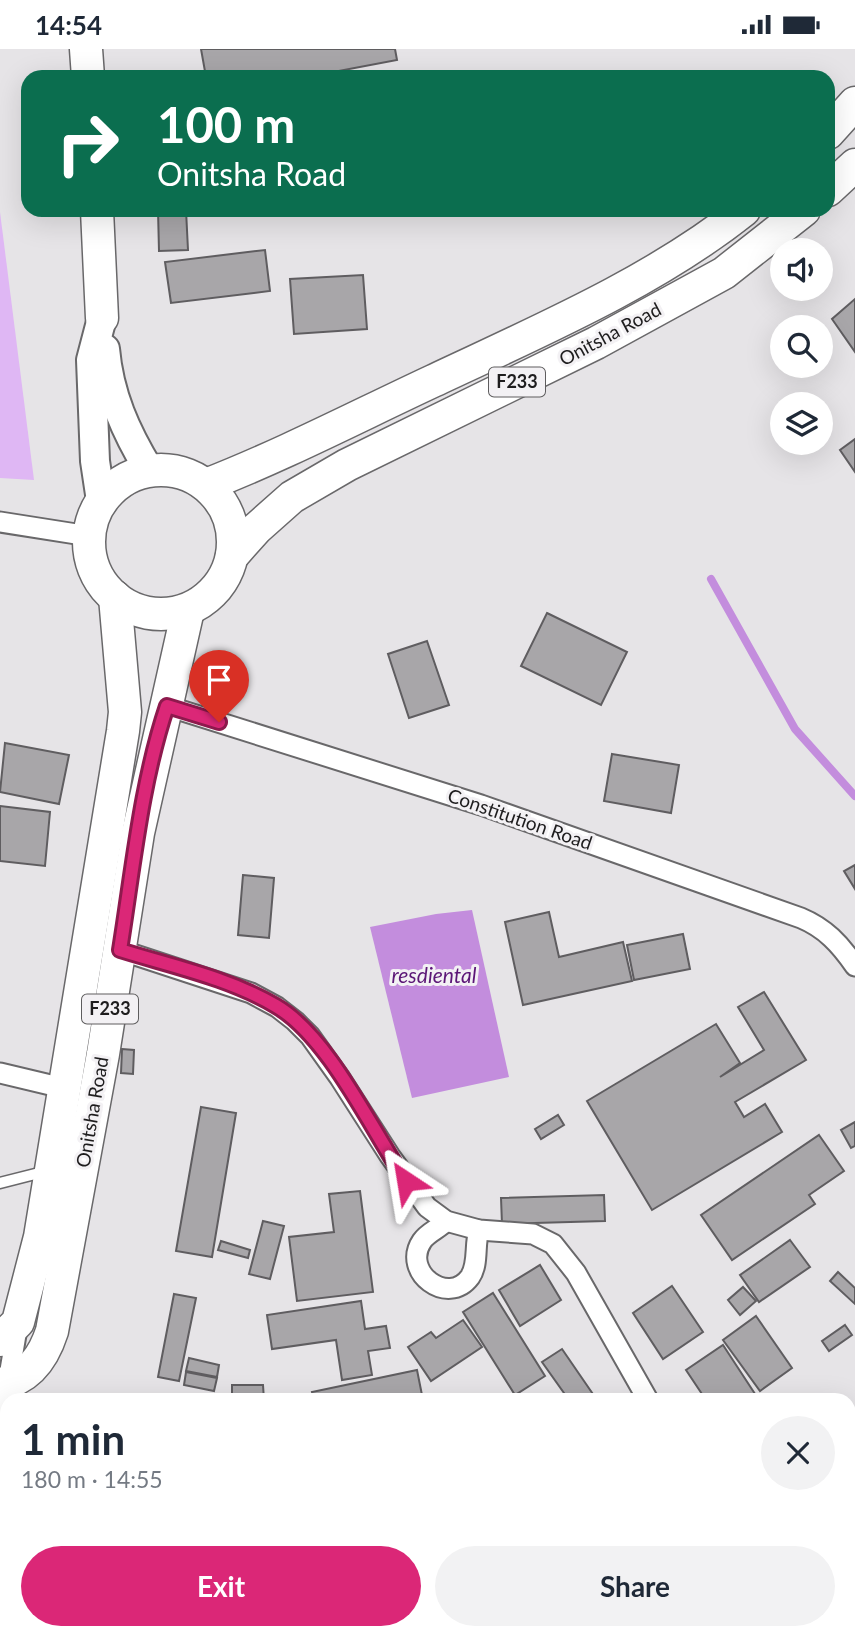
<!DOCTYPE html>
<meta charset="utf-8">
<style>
body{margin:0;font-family:Lato,sans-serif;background:#f2f2f3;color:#1f2937;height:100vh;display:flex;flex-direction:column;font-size:26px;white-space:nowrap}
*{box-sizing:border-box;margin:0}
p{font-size:23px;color:#747a83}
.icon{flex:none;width:38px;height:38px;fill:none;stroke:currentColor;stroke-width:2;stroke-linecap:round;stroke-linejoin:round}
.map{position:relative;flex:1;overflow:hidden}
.details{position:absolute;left:0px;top:1344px;width:856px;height:247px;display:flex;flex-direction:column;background:#fff;border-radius:21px 21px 0 0;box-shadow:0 7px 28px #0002}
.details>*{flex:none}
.guide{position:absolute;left:21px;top:21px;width:814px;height:147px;border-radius:21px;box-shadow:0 7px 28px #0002;background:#0b6e4f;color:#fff;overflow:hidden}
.tools{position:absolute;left:770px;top:189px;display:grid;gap:14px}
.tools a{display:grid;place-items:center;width:63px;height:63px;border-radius:50%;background:#fff;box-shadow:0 7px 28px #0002;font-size:35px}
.pin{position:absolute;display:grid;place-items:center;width:60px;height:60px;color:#fff;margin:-72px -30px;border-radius:50% 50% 50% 0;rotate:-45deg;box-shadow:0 0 7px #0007}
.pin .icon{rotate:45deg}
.me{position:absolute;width:77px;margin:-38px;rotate:327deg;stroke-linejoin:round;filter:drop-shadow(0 0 5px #0008)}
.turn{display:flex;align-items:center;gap:24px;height:147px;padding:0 21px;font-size:32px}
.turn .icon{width:91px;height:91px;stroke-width:2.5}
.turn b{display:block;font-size:49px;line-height:60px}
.round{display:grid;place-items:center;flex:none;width:74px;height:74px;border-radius:37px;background:#f2f2f3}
.headline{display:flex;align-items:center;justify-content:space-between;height:119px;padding:0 21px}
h1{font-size:42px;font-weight:700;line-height:52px}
.action{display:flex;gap:14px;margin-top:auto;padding:14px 21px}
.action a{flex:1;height:80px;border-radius:42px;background:#db2777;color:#fff;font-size:28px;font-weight:700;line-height:80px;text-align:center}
.action a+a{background:#f2f2f3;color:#1f2937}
.status{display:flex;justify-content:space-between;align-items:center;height:49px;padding:0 35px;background:#fff;direction:ltr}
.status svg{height:19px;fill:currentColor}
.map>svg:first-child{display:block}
</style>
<div class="status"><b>14:54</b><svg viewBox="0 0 49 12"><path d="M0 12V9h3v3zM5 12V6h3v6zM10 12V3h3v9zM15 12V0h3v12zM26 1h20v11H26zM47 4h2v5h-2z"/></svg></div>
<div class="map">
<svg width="855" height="1590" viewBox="0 0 855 1590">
<rect width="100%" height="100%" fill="#e6e4e7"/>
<path fill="#dfb7f4" d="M 0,163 L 34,431 L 0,429 Z"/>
<path fill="#c38ddd" d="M 472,861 L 509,1028 L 412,1049 L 370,878 L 436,865 Z"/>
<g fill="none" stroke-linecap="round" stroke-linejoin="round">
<path stroke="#c38ddd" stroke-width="8" d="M 711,530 L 795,680 L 855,747"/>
</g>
<g fill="#a8a6a9" stroke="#5f5d60" stroke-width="2">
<path d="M 201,0 L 395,0 L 397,11 L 307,28 L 206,28 Z"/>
<path d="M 158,161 L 186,161 L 188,201 L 159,202 Z"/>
<path d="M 265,201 L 270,242 L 171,254 L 165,213 Z"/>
<path d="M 363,226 L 367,280 L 294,285 L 290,230 Z"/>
<path d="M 855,250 L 855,303 L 832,270 Z"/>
<path d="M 855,390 L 855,423 L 840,401 Z"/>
<path d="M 547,564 L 627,603 L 601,656 L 521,617 Z"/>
<path d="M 427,592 L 449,656 L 409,669 L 388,605 Z"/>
<path d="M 5,694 L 69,706 L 59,755 L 0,743 Z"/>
<path d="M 612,705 L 679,716 L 671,764 L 604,752 Z"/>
<path d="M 0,757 L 50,763 L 45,817 L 0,812 Z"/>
<path d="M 855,816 L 855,840 L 844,822 Z"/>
<path d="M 243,826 L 274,829 L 269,889 L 238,886 Z"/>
<path d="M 549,863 L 559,908 L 623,893 L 632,932 L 523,956 L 505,873 Z"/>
<path d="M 683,885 L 690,920 L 634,931 L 627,896 Z"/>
<path d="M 764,943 L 806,1011 L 735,1053 L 744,1068 L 765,1055 L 782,1083 L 652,1161 L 587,1052 L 716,975 L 740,1014 L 720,1028 L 764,1001 L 738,958 Z"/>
<path d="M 122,1000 L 134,1001 L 133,1025 L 121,1024 Z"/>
<path d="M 201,1058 L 236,1064 L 212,1208 L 176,1202 Z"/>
<path d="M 558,1066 L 564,1076 L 541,1090 L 535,1080 Z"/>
<path d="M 855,1073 L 855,1097 L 851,1099 L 841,1081 Z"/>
<path d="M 819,1086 L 844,1122 L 809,1146 L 815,1155 L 732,1211 L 701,1166 Z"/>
<path d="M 360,1142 L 373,1243 L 297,1252 L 289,1188 L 334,1183 L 329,1145 Z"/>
<path d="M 604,1146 L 605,1172 L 502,1175 L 501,1149 Z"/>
<path d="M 263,1172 L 284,1177 L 270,1230 L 249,1225 Z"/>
<path d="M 790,1191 L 810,1218 L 759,1253 L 740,1226 Z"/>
<path d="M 221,1192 L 250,1201 L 248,1209 L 218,1201 Z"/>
<path d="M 540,1216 L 561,1251 L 520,1277 L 499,1241 Z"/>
<path d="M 838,1223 L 855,1239 L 855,1255 L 830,1232 Z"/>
<path d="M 672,1237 L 703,1283 L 663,1310 L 633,1264 Z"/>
<path d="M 743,1238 L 756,1252 L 740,1266 L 728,1251 Z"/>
<path d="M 493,1244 L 545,1327 L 515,1346 L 463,1263 Z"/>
<path d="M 174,1245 L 196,1249 L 179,1332 L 158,1328 Z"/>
<path d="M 361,1252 L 365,1280 L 386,1277 L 390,1299 L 368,1302 L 372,1326 L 342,1331 L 336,1291 L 272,1300 L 267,1266 Z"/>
<path d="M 756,1267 L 792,1319 L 760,1342 L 723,1291 Z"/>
<path d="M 463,1271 L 482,1298 L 431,1332 L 408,1298 L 431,1283 L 436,1289 Z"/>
<path d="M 845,1276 L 852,1286 L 829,1302 L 822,1292 Z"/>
<path d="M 723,1296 L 759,1351 L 706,1351 L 686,1321 Z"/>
<path d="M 562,1300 L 597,1351 L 569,1351 L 542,1313 Z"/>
<path d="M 189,1309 L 219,1316 L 217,1328 L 186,1322 Z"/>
<path d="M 417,1321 L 423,1351 L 314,1351 L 312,1343 Z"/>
<path d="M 186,1323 L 217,1329 L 214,1342 L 184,1336 Z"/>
<path d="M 232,1336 L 263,1336 L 264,1351 L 232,1351 Z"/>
</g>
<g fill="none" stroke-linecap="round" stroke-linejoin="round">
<g stroke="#69686a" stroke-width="13">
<path id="service" d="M 0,1134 L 47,1122"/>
</g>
<g stroke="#69686a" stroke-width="23">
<g id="minor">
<path d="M 0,473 L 89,487"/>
<path d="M 167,657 L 481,756 L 801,869 C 825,879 840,895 855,917"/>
<path d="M 120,901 L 251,944 L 277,958 L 295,972 L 310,987 L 340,1029 L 390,1107 L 427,1158 L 446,1172 L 479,1181 L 533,1185 L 553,1195 L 576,1224 L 648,1351"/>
<path d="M 0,1024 L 63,1039"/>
<path d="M 446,1172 C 439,1180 428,1183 422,1192 C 401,1223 448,1258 470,1228 C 479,1215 474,1196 479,1181"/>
<path d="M 0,1380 L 18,1274"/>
<path d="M 849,1407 L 855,1404"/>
<path d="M 493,1584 L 494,1590"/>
<path d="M 166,1590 L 202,1584"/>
</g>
</g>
<g stroke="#69686a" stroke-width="32">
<g id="secondary">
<path d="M 105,300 C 109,346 126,383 149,421"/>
<path d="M 101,452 L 95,412 L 91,311 L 102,269"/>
</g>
</g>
<g stroke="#69686a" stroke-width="35">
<g id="primary">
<path d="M 86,0 L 88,28"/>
<path d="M 828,84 L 855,54"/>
<path d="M 828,141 L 855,116"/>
<path d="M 97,161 L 102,269"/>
<circle cx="161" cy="493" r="72"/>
<path d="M 206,436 C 283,406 358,367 433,332 C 537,283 654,233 744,161"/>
<path d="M 232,507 L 256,480 L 292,448 L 347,416 L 596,294 L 724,224 L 804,161"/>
<path d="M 0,1291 L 18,1273 L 40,1188 L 123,682 L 125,663 L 115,548"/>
<path d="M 0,1335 C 29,1330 44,1307 52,1282 L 103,1005 L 138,784 L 188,561"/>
</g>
</g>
<use href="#service" stroke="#fff" stroke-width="10"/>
<use href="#minor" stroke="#fff" stroke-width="19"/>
<use href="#secondary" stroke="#fff" stroke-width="28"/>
<use href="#primary" stroke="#fff" stroke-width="32"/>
</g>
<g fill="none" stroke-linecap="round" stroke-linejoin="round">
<g stroke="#8e194d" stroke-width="18">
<path id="route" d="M 219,673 L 167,657 C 141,734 133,820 120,901 C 171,917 229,929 276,957 C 329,988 371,1080 406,1132"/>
</g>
<use href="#route" stroke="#db2777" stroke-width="12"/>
</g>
<g text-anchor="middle" stroke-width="6" stroke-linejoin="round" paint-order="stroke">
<g fill="#f3f1f4" stroke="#5e5d5e" stroke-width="2">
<rect x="489" y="318.5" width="56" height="29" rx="5"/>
<rect x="82" y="945.5" width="56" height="29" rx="5"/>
</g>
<g font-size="18" font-weight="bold" fill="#1e1d1e">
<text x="517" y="339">F233</text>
<text x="110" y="966">F233</text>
</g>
<g font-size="19" fill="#1e1d1e" stroke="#f3f1f4">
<text transform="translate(610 285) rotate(-28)" y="7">Onitsha Road</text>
<text transform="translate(520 770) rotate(19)" y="7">Constitution Road</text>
<text transform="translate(92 1063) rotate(-80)" y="7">Onitsha Road</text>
</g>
<g font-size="21" font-style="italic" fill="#5c1777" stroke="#f3f1f4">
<text x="434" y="934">resdiental</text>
</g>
</g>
</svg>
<div class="tools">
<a><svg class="icon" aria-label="sound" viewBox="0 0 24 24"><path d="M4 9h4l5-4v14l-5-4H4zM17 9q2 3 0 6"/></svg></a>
<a><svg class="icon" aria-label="search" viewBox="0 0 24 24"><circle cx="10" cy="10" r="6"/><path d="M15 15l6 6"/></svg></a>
<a><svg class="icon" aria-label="layers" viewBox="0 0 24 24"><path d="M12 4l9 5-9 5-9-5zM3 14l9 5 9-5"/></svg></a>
</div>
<div class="pin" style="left:219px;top:673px;background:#d93025"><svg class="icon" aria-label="arrive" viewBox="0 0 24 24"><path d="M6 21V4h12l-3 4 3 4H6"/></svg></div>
<svg class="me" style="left:406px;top:1132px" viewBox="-20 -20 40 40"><path d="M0-17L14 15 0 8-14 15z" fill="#db2777" stroke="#fff" stroke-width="4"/></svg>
<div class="guide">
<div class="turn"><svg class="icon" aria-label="right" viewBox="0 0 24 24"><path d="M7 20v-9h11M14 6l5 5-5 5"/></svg><div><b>100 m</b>Onitsha Road</div></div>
</div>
<section class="details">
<div class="headline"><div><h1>1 min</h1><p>180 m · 14:55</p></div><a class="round"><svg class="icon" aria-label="close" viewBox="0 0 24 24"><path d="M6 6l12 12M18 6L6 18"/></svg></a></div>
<div class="action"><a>Exit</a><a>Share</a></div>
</section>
</div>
